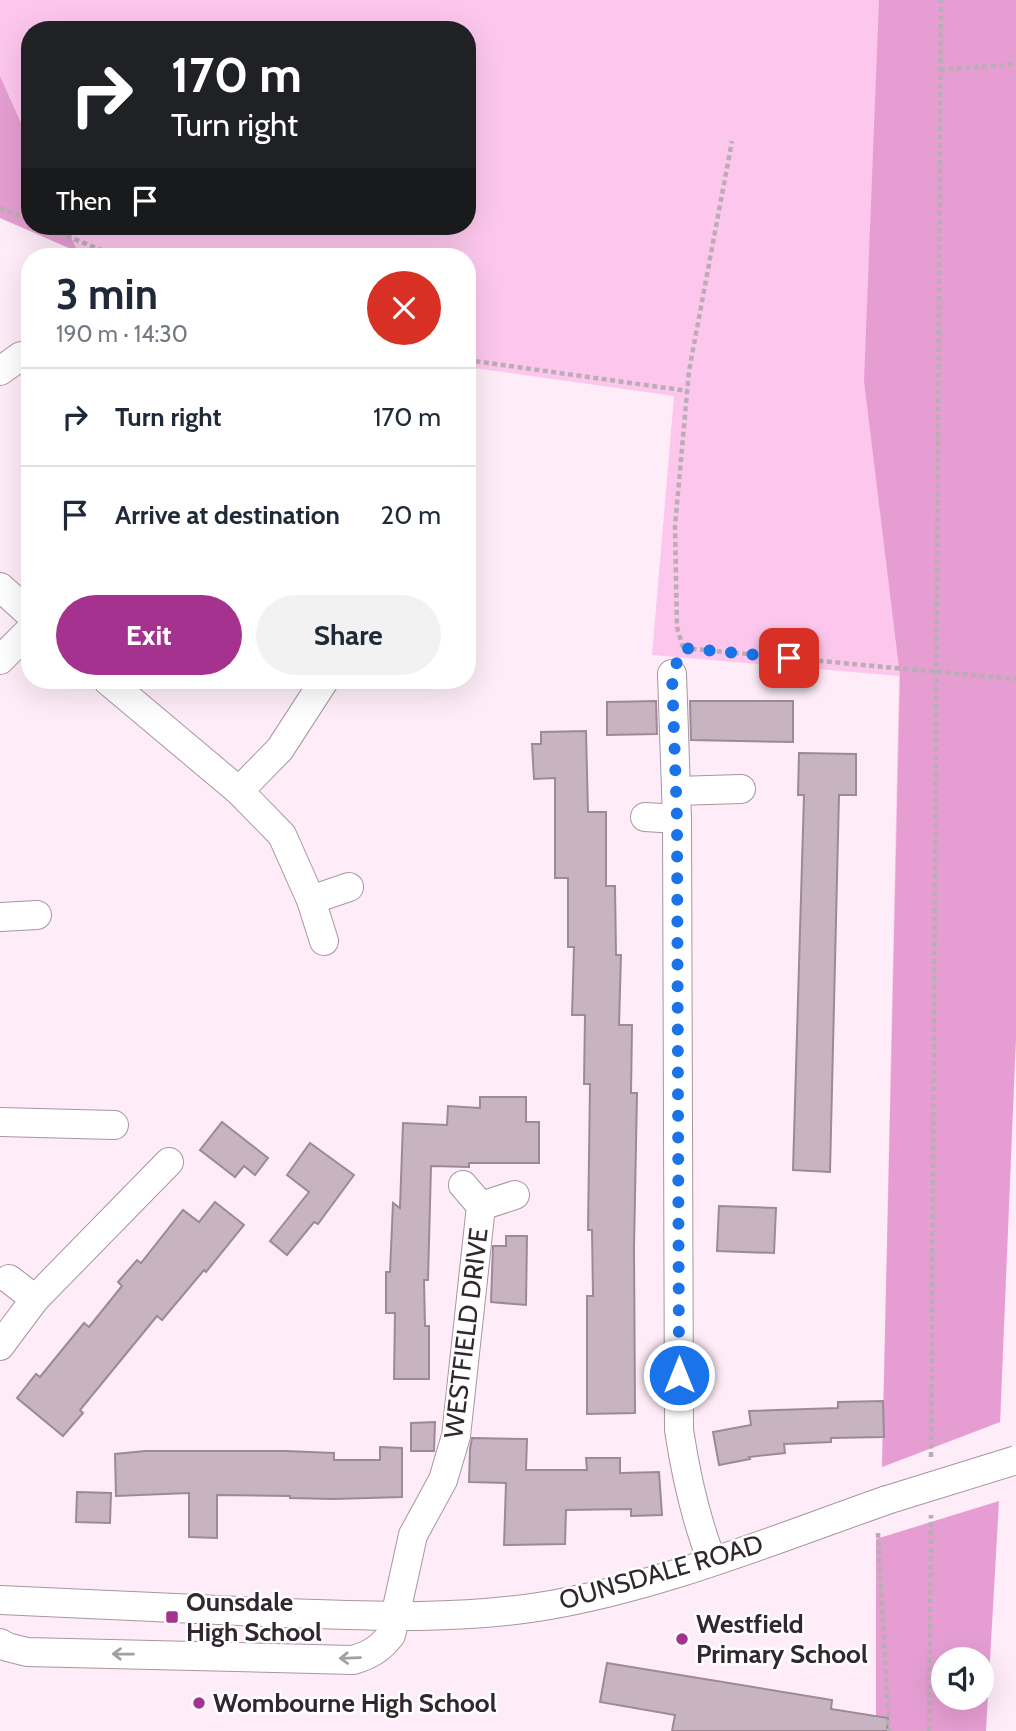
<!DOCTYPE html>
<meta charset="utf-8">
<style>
body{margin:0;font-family:Cabin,sans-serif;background:#f2f2f3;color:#1f2937;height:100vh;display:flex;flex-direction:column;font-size:26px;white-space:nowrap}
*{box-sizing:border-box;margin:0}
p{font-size:23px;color:#747a83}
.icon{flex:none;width:38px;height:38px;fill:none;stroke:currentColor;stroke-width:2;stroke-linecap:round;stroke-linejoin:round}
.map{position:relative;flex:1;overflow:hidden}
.drawer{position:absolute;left:21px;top:248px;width:455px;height:441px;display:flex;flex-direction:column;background:#fff;border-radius:28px;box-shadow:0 7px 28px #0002}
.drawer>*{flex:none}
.guide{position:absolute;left:21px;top:21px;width:455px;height:214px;border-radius:28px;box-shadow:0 7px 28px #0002;background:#202124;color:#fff;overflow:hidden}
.buttons{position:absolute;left:931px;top:1647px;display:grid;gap:14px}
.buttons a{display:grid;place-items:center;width:63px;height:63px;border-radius:50%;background:#fff;box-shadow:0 7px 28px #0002;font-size:35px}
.pin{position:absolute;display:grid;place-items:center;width:60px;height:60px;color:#fff;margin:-30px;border-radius:14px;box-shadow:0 4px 10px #0006}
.me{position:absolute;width:77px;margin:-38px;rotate:0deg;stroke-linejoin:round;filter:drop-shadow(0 0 5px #0008)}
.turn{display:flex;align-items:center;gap:24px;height:147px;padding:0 35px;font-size:32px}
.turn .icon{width:91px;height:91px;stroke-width:2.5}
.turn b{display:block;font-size:49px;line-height:60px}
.then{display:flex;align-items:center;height:66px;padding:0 35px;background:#0003;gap:14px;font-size:26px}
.round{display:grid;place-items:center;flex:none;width:74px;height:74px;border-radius:37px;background:#f2f2f3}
.summary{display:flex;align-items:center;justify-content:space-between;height:119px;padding:0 35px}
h1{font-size:42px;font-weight:700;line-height:52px}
.primary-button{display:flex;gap:14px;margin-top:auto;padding:14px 35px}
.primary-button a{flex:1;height:80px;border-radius:42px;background:#a5328e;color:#fff;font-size:28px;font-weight:700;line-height:80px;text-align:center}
.primary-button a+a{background:#f2f2f3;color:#1f2937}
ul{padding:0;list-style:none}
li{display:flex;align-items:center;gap:21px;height:98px;padding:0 35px;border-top:2px solid #e0e1e3}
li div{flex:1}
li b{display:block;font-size:26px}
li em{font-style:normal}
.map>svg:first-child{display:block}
</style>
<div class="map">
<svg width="1016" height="1731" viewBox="0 0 1016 1731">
<rect width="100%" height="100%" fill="#feedf8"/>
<path fill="#fdc7ed" d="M 0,0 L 1016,0 L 1016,1036 L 1000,1422 L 882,1467 L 899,676 L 652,655 L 674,396 L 467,367 L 467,257 L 91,257 L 78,252 L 66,226 L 467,226 L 467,30 L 30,30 L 30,143 L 0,76 Z"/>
<g fill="#e69ed2" fill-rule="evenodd">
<path d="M 879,0 L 1016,0 L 1016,1036 L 1000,1422 L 882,1467 L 900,676 L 864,381 Z"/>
<path d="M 0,76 L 30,143 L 30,226 L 66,226 L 78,252 L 0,218 Z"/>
<path d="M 999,1501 L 986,1731 L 874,1731 L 876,1716 L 876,1539 ZM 943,1659 L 982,1659 L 982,1698 L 943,1698 Z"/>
</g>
<g fill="#c7b3c1" stroke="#9d8997" stroke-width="2">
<path d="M 656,701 L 657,734 L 607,735 L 607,702 Z"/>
<path d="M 690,701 L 793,701 L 793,742 L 691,740 Z"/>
<path d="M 586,731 L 588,812 L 606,812 L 606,886 L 615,886 L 616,955 L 621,955 L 619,1025 L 632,1025 L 631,1093 L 637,1093 L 634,1247 L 635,1413 L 587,1414 L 587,1296 L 593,1296 L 592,1230 L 588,1230 L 590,1084 L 584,1084 L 585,1015 L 572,1015 L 574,947 L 568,947 L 568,878 L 555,878 L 555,778 L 534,779 L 532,744 L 541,744 L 541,732 Z"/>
<path d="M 799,753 L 856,754 L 856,795 L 839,795 L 830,1172 L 793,1170 L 804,795 L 798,795 Z"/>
<path d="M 480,1097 L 526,1097 L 526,1122 L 539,1122 L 539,1163 L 469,1163 L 469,1167 L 431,1166 L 428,1280 L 424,1280 L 425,1326 L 429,1326 L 429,1379 L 394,1379 L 395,1313 L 386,1313 L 386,1272 L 390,1272 L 393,1203 L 400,1208 L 403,1123 L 447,1125 L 448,1106 L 480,1108 Z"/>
<path d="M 222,1122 L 268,1158 L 255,1175 L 244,1166 L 235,1177 L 200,1150 Z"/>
<path d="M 310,1143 L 354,1175 L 318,1224 L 314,1222 L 287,1255 L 270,1241 L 309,1192 L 287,1175 Z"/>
<path d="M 215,1202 L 244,1225 L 206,1272 L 204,1270 L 162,1320 L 157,1316 L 80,1410 L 83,1413 L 63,1436 L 17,1398 L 36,1374 L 40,1377 L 84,1323 L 89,1327 L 122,1286 L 118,1282 L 137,1260 L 141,1263 L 183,1210 L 199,1222 Z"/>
<path d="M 719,1206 L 776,1208 L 774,1253 L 717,1251 Z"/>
<path d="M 506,1236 L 527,1236 L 526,1305 L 491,1302 L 493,1246 L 506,1246 Z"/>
<path d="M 883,1401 L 884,1437 L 831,1438 L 831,1442 L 784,1444 L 785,1453 L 749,1457 L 750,1459 L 719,1465 L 713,1432 L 751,1425 L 749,1411 L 838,1408 L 838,1402 Z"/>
<path d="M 435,1422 L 434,1451 L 411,1451 L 411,1423 Z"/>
<path d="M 472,1438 L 527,1439 L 526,1470 L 587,1470 L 586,1458 L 620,1458 L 620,1473 L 659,1472 L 662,1515 L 631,1516 L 631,1509 L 566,1510 L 565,1544 L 504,1545 L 506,1483 L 469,1482 L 470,1449 Z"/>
<path d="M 380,1447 L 402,1448 L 402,1497 L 333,1499 L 290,1498 L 290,1496 L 217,1495 L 217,1538 L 189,1537 L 189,1493 L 116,1496 L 115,1454 L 145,1451 L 285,1451 L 334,1453 L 334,1460 L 380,1460 Z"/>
<path d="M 77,1492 L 111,1493 L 110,1523 L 76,1522 Z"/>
<path d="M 607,1663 L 832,1700 L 831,1709 L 888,1718 L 887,1731 L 672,1731 L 675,1715 L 600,1702 Z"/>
</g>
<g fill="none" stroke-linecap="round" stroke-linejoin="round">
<g stroke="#a895a2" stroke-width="30">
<g id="minor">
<path d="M 0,371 L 21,356"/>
<path d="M 0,587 L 30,614"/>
<path d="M 0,660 L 30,630"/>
<path d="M 672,674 L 677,819 L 679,1430 C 686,1476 695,1518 712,1561"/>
<path d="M 108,681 L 239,791 L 282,835 L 311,900 L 324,941"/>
<path d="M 239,791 L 280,749 L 324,681"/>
<path d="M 676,791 L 741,789"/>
<path d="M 645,817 L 677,819"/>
<path d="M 311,900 L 349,887"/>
<path d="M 0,917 L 37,915"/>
<path d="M 0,1122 L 114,1125"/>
<path d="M 463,1185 L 481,1206 L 515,1195"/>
<path d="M 9,1279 L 35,1299"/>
<path d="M 0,1346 L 35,1299 L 169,1162"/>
<path d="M 0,1600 C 95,1604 190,1609 285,1613 C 370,1616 454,1620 538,1607 C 654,1589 776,1539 887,1500"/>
<path d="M 0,1643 L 7,1647 L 27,1652 L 353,1660 C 370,1655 380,1649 391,1635 L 413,1535 L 443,1480 L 456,1436 L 481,1206"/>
</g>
</g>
<g stroke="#bbadb6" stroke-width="4.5" stroke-dasharray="5 3.5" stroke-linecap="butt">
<path d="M 940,70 L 1016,64"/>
<path d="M 0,208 L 30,220"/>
<path d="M 43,226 L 118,257"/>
<path d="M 467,360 L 688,391"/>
<path d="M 683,648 L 677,627 L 675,526 L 689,371 L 732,141"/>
<path d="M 683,648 L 895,668"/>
<path d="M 931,1457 L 941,0"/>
<path d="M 878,1533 L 889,1731"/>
<path d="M 929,1731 L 931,1515"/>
</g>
<use href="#minor" stroke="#fff" stroke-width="28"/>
<g stroke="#a895a2" stroke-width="30" stroke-linecap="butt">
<path id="minor-bridge" d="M 887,1500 L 1016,1460"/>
</g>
<path stroke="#bbadb6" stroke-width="4.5" stroke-dasharray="5 3.5" stroke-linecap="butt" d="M 895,668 L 1016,679"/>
<use href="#minor-bridge" stroke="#fff" stroke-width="28"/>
</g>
<defs><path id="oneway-shaft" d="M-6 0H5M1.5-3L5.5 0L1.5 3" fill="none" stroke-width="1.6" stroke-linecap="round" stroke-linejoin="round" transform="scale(1.75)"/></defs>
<g stroke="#a29ea1">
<use href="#oneway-shaft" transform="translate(123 1654) rotate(-179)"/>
<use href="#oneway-shaft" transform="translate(350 1658) rotate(178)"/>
</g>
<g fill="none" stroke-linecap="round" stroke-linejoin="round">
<path stroke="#1a73e8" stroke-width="12" stroke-dasharray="0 21.6" d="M 679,1375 L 677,819 L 672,674 L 683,648 L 789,658"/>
</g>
<g fill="#a5328e" stroke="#fff" stroke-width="2.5">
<rect x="165" y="1610" width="14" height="14" rx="3.5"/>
<circle cx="682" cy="1639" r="7"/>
<circle cx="199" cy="1703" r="7"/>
</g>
<g text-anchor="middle" stroke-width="5" stroke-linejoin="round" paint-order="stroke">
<g font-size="26" fill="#30282e" stroke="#fff">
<text transform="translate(466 1333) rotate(-83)" y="9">WESTFIELD DRIVE</text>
<text transform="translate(661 1572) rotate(-16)" y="9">OUNSDALE ROAD</text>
</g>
<g font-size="26" font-weight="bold" fill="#30282e" stroke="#fff" text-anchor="start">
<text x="186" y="1611">Ounsdale<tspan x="186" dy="30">High School</tspan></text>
<text x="696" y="1633">Westfield<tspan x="696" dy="30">Primary School</tspan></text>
<text x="213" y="1712">Wombourne High School</text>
</g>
</g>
</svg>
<div class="buttons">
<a><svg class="icon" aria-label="sound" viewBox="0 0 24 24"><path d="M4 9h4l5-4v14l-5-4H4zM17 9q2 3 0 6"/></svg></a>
</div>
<div class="pin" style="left:789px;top:658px;background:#d93025"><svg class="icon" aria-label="arrive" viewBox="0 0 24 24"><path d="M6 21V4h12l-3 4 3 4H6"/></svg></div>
<svg class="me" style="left:679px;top:1375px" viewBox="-20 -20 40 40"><circle r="17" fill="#1a73e8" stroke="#fff" stroke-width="3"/><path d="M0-11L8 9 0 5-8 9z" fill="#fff"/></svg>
<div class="guide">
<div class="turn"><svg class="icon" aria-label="right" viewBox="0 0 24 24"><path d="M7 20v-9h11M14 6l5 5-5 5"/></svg><div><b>170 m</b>Turn right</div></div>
<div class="then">Then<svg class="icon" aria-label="arrive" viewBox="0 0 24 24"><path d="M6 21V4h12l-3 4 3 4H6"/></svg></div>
</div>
<section class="drawer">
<div class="summary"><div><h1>3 min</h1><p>190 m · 14:30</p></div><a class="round" style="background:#d93025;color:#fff"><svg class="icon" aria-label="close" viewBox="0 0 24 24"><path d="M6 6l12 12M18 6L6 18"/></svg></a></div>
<ul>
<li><svg class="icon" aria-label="right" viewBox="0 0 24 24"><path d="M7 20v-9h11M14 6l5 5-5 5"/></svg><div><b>Turn right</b></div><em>170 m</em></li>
<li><svg class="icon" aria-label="arrive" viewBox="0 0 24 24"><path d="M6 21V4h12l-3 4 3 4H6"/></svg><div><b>Arrive at destination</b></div><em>20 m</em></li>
</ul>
<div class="primary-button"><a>Exit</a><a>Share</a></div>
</section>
</div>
